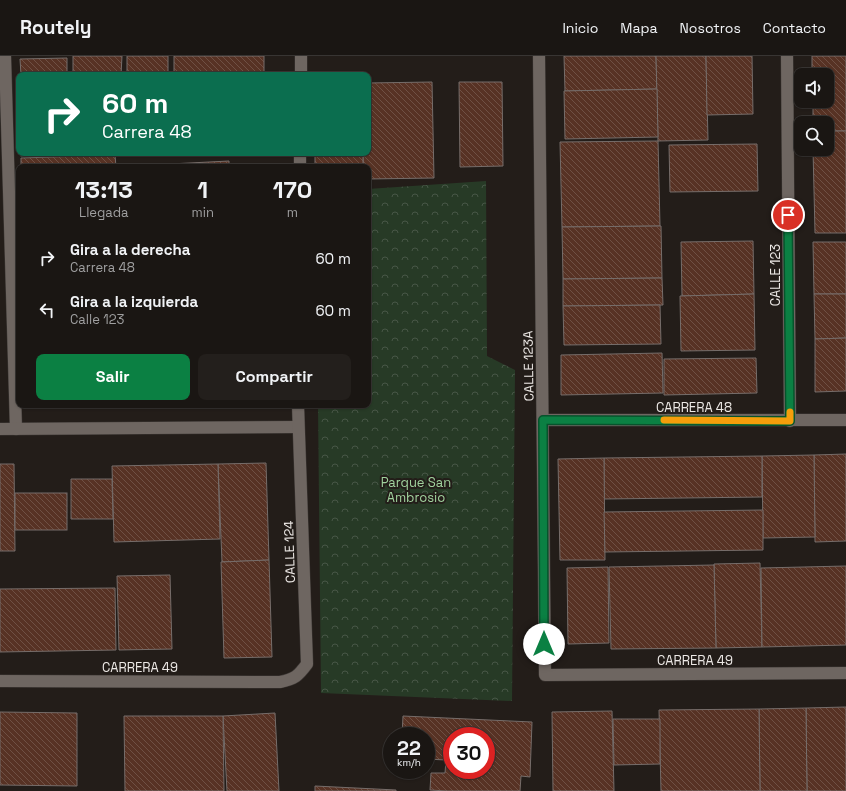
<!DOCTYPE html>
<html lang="es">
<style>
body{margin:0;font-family:"Space Grotesk",sans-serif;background:#231f1c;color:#f1f3f6;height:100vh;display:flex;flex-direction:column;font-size:15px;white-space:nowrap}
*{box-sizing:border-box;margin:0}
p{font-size:13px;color:#9f9fa0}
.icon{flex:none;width:22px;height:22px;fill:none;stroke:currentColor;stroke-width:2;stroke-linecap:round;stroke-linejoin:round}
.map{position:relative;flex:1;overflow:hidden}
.details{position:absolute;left:16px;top:108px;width:355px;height:244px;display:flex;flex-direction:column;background:#1a1613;border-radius:8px;box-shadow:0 1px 3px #0004,0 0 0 1px #383533}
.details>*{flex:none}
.banner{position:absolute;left:16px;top:16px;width:355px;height:84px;border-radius:8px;box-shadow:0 1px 3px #0004,0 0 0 1px #383533;background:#0b6e4f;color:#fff;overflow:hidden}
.tools{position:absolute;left:794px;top:12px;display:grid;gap:8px}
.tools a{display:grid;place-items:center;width:40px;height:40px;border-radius:8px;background:#1a1613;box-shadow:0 1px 3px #0004,0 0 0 1px #383533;font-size:20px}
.speed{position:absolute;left:383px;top:671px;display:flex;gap:8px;font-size:20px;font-weight:700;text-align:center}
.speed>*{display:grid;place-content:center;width:52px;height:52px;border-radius:50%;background:#1a1613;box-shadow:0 1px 3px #0004,0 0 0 1px #383533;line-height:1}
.speed small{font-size:10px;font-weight:400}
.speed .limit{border:6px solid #d22;background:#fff;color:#111}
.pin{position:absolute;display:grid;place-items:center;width:34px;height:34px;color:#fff;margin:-17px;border:2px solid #fff;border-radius:50%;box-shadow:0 1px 4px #0007}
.me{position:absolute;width:44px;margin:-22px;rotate:0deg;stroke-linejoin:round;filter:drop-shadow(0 0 3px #0008)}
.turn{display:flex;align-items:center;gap:14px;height:84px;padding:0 20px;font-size:18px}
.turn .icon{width:52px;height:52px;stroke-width:2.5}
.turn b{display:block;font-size:28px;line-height:34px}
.eta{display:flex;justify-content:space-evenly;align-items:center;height:68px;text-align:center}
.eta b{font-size:24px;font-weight:800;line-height:28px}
.cta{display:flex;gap:8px;margin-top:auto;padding:8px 20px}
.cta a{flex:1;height:46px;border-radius:8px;background:#0b8043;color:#fff;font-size:16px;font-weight:800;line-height:46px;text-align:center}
.cta a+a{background:#231f1c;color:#f1f3f6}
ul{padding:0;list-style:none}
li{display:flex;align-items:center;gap:12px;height:52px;padding:0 20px}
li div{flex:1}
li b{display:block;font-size:15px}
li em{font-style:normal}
header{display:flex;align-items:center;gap:24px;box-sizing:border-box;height:56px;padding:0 20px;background:#1a1613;border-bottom:1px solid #383533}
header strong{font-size:19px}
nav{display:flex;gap:22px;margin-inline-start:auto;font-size:14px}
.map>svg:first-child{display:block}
</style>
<header>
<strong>Routely</strong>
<nav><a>Inicio</a><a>Mapa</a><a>Nosotros</a><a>Contacto</a></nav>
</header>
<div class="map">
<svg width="846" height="735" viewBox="0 0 846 735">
<defs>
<pattern id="park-crowns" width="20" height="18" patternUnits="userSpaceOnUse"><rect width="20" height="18" fill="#273a26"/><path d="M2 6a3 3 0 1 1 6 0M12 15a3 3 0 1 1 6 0" fill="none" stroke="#475646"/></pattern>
<pattern id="building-back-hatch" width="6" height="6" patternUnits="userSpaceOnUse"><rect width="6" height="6" fill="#573224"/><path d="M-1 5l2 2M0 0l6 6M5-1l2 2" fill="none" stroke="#6f5044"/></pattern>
</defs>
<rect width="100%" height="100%" fill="#231d19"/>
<path fill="url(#park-crowns)" d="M 486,125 L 487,300 L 515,314 L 512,645 L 321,637 L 318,349 L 368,349 L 368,133 Z"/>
<g fill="url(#building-back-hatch)" stroke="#766d6a" fill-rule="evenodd">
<path d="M 73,0 L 122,0 L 121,19 L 73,19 Z"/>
<rect x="127" y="0" width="41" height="19"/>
<rect x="174" y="0" width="90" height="19"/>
<path d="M 564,0 L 656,0 L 657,33 L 565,35 Z"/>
<path d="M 656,0 L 706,0 L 708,84 L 658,85 Z"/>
<path d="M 706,0 L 752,0 L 753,58 L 707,59 Z"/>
<path d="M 812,0 L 846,0 L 846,75 L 827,75 L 827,67 L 813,67 L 813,45 L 827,45 L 827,19 L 812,19 Z"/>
<path d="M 67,2 L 67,19 L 21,19 L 20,3 Z"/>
<path d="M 432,26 L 434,122 L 368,123 L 368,111 L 363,111 L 363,97 L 368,97 L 368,27 Z"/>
<path d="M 459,26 L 502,26 L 503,110 L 460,111 Z"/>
<path d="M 657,33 L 658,81 L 565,83 L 564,35 Z"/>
<path d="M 827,75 L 846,75 L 846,177 L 815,177 L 813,93 L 827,93 Z"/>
<path d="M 658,85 L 660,170 L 562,171 L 560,86 Z"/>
<path d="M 757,88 L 758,135 L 670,136 L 669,89 Z"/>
<rect x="21" y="97" width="47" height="3"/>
<rect x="315" y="97" width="48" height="14"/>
<path d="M 115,99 L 116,111 L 21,111 L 21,102 Z"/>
<path d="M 229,105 L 229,111 L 150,111 L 150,109 Z"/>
<path d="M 661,170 L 662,222 L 563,223 L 562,171 Z"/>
<path d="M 753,185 L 754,238 L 682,240 L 681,186 Z"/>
<path d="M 813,186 L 846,186 L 846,238 L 814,238 Z"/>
<path d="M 662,222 L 663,249 L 563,250 L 563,223 Z"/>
<path d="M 754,238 L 755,294 L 681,295 L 680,240 Z"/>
<path d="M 814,238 L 846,238 L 846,282 L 815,283 Z"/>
<path d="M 660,249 L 661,288 L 564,289 L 563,250 Z"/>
<path d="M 846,282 L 846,335 L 815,336 L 815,283 Z"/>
<path d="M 662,297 L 663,337 L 561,339 L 561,299 Z"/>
<path d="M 756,302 L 757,337 L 664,339 L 664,303 Z"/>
<path d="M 846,398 L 846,485 L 815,486 L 814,399 Z"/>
<path d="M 814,399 L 815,481 L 763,482 L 762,400 Z"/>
<path d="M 762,400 L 762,441 L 604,443 L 604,402 Z"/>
<path d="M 604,402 L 605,504 L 560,504 L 558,403 Z"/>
<path d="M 266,407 L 269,504 L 222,506 L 218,408 Z"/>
<path d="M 0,408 L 14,408 L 15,495 L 0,495 Z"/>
<path d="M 218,408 L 220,483 L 114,486 L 112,410 Z"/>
<path d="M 71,423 L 112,423 L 113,463 L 71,463 Z"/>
<rect x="15" y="437" width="52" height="37"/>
<path d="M 763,454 L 763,494 L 605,496 L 604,456 Z"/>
<path d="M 269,504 L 272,601 L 224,602 L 221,506 Z"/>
<path d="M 760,507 L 762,591 L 716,592 L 714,508 Z"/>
<path d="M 714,509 L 716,592 L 611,593 L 609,511 Z"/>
<path d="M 846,510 L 846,589 L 762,591 L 761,512 Z"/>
<path d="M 608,511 L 609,587 L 568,588 L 567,512 Z"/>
<path d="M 170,519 L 172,593 L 119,594 L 117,520 Z"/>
<path d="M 115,532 L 116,594 L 0,596 L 0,533 Z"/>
<path d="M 846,651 L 846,735 L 807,735 L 806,652 Z"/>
<path d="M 806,652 L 807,735 L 760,735 L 759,653 Z"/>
<path d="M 759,653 L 760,735 L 661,735 L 659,654 Z"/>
<path d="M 612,655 L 614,735 L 553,735 L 552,656 Z"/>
<path d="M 0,656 L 77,657 L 77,730 L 0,729 Z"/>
<path d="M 275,657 L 279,735 L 227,735 L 223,660 Z"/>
<path d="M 124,660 L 223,660 L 224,735 L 125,735 Z"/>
<path d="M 403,660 L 532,666 L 530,721 L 521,720 L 520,735 L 447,735 L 430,734 L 431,717 L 445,717 L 446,704 L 426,703 L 426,680 L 402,680 ZM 452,680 L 486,680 L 486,714 L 452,714 Z"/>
<path d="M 613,663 L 660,663 L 660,708 L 614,709 Z"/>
<path d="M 315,730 L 396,734 L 396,735 L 315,735 Z"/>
</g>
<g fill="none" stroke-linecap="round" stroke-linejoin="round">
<g stroke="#3e3936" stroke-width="13">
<g id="street">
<path d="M 5,0 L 16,373"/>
<path d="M 539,0 L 545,619 L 846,617"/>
<path d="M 787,0 L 790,365"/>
<path d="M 301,19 L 301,0"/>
<path d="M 300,111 L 300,97"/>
<path d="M 543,364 L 846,364"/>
<path d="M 0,373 L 298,371"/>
<path d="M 0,625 L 280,626 C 295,623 298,620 307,608 L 298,349"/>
</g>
</g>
<use href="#street" stroke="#6e6661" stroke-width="12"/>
</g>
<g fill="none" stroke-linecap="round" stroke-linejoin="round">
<g stroke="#07532c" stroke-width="10">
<path id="route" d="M 544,588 L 543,364 L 790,365 L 788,159"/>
</g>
<use href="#route" stroke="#0b8043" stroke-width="7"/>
<path stroke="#f59e0b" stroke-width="7" d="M 664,364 L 790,365 L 790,356"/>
</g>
<g text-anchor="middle" stroke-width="4" stroke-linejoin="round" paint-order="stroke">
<g font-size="13" fill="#ede9e6" stroke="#231d19">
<text transform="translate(775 219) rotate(-90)" y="5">CALLE 123</text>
<text transform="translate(528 310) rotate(-91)" y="5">CALLE 123A</text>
<text x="694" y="356">CARRERA 48</text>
<text transform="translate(289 496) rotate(-92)" y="5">CALLE 124</text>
<text x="695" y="609">CARRERA 49</text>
<text x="140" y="616">CARRERA 49</text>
</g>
<g font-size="13" fill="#a0d19d" stroke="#231d19">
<text x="416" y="431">Parque San<tspan x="416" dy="15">Ambrosio</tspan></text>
</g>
</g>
</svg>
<div class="tools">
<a><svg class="icon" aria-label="sound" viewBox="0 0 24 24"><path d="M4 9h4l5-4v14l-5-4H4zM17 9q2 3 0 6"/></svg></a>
<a><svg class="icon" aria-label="search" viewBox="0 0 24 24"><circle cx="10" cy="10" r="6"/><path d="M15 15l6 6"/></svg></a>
</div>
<div class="speed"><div>22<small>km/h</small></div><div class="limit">30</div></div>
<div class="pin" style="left:788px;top:159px;background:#d93025"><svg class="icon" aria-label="arrive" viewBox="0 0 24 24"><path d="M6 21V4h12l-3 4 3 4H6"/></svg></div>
<svg class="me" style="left:544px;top:588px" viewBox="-20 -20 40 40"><circle r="19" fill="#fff"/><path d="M0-13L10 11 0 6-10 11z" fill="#0b8043"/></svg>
<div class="banner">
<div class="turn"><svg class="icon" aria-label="right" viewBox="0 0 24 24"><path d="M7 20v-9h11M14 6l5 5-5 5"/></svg><div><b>60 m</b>Carrera 48</div></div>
</div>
<section class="details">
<div class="eta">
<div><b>13:13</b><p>Llegada</p></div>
<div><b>1</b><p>min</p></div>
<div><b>170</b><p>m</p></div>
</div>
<ul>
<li><svg class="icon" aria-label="right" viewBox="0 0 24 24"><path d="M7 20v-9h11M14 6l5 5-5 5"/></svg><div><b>Gira a la derecha</b><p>Carrera 48</p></div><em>60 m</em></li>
<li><svg class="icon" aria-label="left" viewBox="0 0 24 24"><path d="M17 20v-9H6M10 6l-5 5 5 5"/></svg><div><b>Gira a la izquierda</b><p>Calle 123</p></div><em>60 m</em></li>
</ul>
<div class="cta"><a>Salir</a><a>Compartir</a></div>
</section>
</div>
